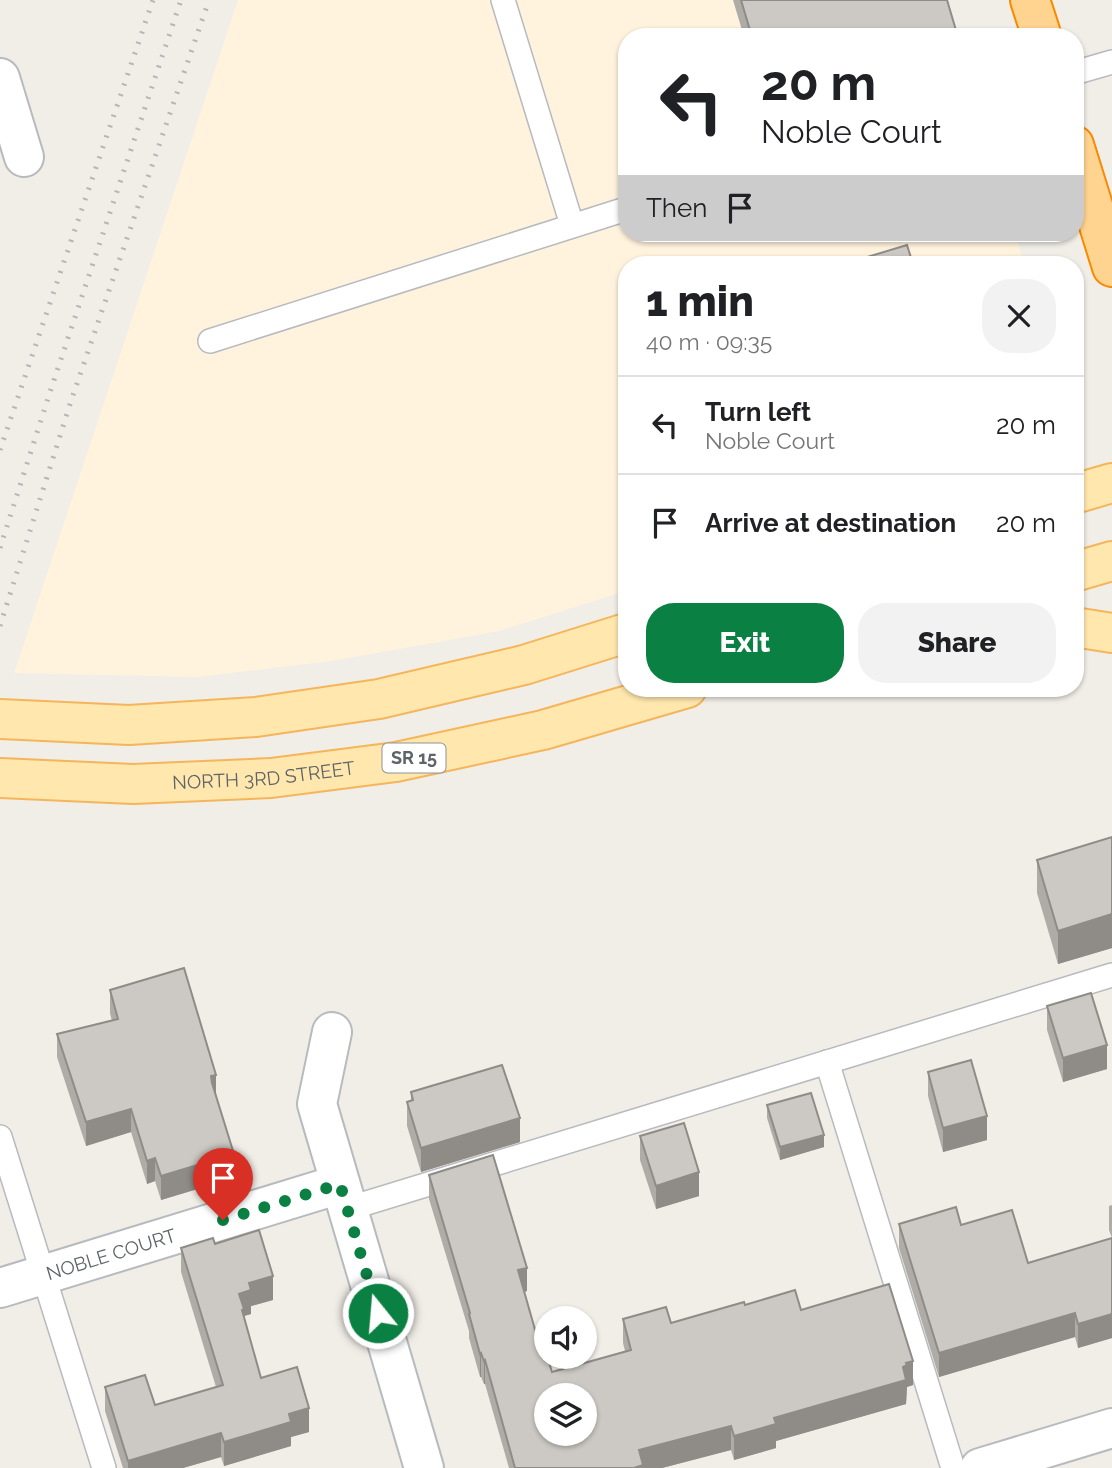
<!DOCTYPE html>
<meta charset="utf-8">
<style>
body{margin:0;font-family:Raleway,sans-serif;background:#f2f2f2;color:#202124;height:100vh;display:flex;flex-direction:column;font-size:26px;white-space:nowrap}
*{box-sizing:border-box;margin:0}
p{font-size:23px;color:#757577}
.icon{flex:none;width:38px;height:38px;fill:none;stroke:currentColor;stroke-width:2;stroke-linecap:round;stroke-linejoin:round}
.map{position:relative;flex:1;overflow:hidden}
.sheet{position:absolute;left:618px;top:256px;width:466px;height:441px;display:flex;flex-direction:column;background:#fff;border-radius:28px;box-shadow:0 2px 5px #0004}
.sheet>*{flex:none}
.banner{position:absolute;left:618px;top:28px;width:466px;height:214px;border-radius:28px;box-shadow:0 2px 5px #0004;background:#fff;color:#202124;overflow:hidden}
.controls{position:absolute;left:534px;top:1306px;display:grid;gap:14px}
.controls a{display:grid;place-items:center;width:63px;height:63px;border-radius:50%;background:#fff;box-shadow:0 2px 5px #0004;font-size:35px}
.pin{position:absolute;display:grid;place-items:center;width:60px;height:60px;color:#fff;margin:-72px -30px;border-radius:50% 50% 50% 0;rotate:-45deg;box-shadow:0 0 7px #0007}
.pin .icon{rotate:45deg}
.me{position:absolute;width:77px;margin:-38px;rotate:343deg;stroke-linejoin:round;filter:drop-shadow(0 0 5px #0008)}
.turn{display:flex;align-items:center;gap:24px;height:147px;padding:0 28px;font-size:32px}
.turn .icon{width:91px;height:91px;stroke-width:2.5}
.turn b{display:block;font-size:49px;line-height:60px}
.then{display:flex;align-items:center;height:66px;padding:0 28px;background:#0003;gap:14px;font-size:26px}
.round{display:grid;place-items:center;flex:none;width:74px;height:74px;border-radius:28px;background:#f2f2f2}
.overview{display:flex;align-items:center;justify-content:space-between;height:119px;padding:0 28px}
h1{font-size:42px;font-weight:800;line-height:52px}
.cta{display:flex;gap:14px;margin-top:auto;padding:14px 28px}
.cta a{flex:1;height:80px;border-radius:28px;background:#0b8043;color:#fff;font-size:28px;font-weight:800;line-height:80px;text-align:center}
.cta a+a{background:#f2f2f2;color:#202124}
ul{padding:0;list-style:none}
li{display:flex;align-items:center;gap:21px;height:98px;padding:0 28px;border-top:2px solid #e0e0e0}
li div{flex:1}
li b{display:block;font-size:26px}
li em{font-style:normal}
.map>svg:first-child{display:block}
</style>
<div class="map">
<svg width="1112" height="1468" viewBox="0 0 1112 1468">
<rect width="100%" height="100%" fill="#f1ede7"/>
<path fill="#fff3de" d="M 238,0 L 944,0 L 955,37 L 626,37 L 626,233 L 1015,233 L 1024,264 L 626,264 L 626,591 L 499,631 L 332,661 L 197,677 L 14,673 Z"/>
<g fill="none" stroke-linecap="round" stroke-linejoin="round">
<g stroke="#b7babe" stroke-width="26">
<g id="lane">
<path d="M 503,0 L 572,225"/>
<path d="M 1074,73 L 1112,62"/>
<path d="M 210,341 L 626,209"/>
<path d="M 827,1062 L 953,1468"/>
<path d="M 0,1137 L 104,1468"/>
<path d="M 347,1209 L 1112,975"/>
</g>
</g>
<g stroke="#b7babe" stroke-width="42">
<g id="street">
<path d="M 0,78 L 24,157"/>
<path d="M 332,1032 L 317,1104 L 424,1468"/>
<path id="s1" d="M 0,1288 L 340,1184"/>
<path d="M 980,1468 L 1112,1428"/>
</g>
</g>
<g stroke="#f5b55b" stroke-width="42">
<g id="primary">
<path d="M 1074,494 L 1112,483"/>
<path d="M 1074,572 L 1112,561"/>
<path d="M 1074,627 L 1112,633"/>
<path d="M 0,719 L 129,725 L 256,717 L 379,699 L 524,665 L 626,633"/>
<path id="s2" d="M 0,778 L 133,784 L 271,778 L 396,762 L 543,730 L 687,688"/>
</g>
</g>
<g stroke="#f88900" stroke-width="42">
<g id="highway">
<path d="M 1030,0 L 1042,37"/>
<path d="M 1074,145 L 1112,267"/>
</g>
</g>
<use href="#lane" stroke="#fff" stroke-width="23"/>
<use href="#street" stroke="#fff" stroke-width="38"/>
<use href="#primary" stroke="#ffe7ae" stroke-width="38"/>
<use href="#highway" stroke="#ffd490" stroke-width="38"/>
<g stroke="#b5b6b7" stroke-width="5" stroke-dasharray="2 9" stroke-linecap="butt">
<path d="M 0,450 L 153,0"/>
<path d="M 0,548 L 51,389 L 181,0"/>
<path d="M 0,626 L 71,401 L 209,0"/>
</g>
</g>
<g fill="#afaca8">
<path d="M 733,0 L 947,0 L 958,37 L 744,37 Z"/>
<path d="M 1112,837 L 1112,948 L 1058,964 L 1037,893 L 1037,860 Z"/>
<path d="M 110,990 L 216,1095 L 234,1178 L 161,1200 L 155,1181 L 147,1184 L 131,1132 L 86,1146 L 57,1057 L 57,1034 L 112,1021 L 110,1013 Z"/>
<path d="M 1047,1006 L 1107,1069 L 1063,1082 L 1047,1030 Z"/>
<path d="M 928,1072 L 987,1140 L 943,1152 L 928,1096 Z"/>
<path d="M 411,1092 L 520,1142 L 421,1172 L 407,1126 L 407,1102 L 411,1101 Z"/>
<path d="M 767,1105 L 824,1147 L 780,1160 L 767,1118 Z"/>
<path d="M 640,1136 L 699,1196 L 656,1209 L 640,1160 Z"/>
<path d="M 429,1175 L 527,1291 L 524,1292 L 540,1347 L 552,1372 L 625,1351 L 623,1343 L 623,1319 L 671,1323 L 745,1305 L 801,1310 L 913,1385 L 907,1387 L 906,1404 L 776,1441 L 776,1448 L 734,1460 L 731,1450 L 662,1468 L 509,1468 L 485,1384 L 484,1384 L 481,1377 L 480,1377 L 469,1338 L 469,1331 L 429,1199 Z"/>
<path d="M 1112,1205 L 1112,1338 L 1078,1348 L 1075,1337 L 939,1377 L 899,1248 L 899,1224 L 961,1225 L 1028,1263 L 1112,1238 L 1109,1230 L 1109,1206 Z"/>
<path d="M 215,1244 L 273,1300 L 251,1306 L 251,1314 L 244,1316 L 261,1378 L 309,1432 L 291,1437 L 291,1446 L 224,1466 L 221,1457 L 183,1468 L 123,1468 L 105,1411 L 105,1387 L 155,1405 L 216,1387 L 181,1272 L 181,1248 Z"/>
</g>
<g fill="#8f8c88">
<path d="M 1112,914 L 1112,948 L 1058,964 L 1058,931 Z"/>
<path d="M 1107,1045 L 1107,1069 L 1063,1082 L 1063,1058 Z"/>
<path d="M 216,1075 L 216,1098 L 211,1099 L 211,1076 Z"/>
<path d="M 131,1109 L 131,1132 L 86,1146 L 86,1122 Z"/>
<path d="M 987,1116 L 987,1140 L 943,1152 L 943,1128 Z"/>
<path d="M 520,1118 L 520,1142 L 421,1172 L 421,1148 Z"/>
<path d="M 824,1135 L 824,1147 L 780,1160 L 780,1147 Z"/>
<path d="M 234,1154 L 234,1178 L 161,1200 L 161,1176 Z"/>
<path d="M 155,1158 L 155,1181 L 147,1184 L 147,1161 Z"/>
<path d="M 699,1172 L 699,1196 L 656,1209 L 656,1186 Z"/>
<path d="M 527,1268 L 527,1291 L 518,1294 L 518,1270 Z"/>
<path d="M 273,1276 L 273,1300 L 251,1306 L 251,1314 L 244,1316 L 242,1334 L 239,1294 L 249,1283 Z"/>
<path d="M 1075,1313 L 1075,1337 L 939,1377 L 939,1353 Z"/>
<path d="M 1112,1314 L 1112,1338 L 1078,1348 L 1078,1324 Z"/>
<path d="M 481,1353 L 481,1377 L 480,1377 L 480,1354 Z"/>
<path d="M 485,1360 L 485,1384 L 484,1384 L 484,1361 Z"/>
<path d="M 913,1361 L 913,1385 L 907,1387 L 906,1404 L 776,1441 L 776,1448 L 734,1460 L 734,1436 L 774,1418 L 903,1367 L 906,1363 Z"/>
<path d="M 309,1408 L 309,1432 L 291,1437 L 291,1446 L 224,1466 L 224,1442 L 289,1414 Z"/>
<path d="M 731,1426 L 731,1450 L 662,1468 L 634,1468 L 639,1450 Z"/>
<path d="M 221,1433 L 221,1457 L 183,1468 L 128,1468 L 128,1461 Z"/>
</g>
<g fill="#ccc8c3" stroke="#8f8c88" stroke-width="2" fill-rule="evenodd">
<path d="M 741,0 L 947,0 L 958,37 L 752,37 Z"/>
<path d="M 907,245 L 913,264 L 844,264 Z"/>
<path d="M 1112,837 L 1112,914 L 1058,931 L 1037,860 Z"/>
<path d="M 184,968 L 216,1075 L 211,1076 L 212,1083 L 234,1154 L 161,1176 L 155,1158 L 147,1161 L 131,1109 L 86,1122 L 57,1034 L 118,1019 L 110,990 Z"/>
<path d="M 1091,993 L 1107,1045 L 1063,1058 L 1047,1006 Z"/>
<path d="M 971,1060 L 987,1116 L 943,1128 L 928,1072 Z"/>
<path d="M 502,1065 L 520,1118 L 421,1148 L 407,1102 L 413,1100 L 411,1092 Z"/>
<path d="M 811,1093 L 824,1135 L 780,1147 L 767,1105 Z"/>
<path d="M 684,1123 L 699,1172 L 656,1186 L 640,1136 Z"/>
<path d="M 493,1155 L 527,1268 L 518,1270 L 540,1347 L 544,1346 L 546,1356 L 547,1356 L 552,1372 L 631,1350 L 623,1319 L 666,1307 L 671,1323 L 744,1302 L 745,1305 L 795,1290 L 801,1310 L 889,1284 L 913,1361 L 906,1363 L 907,1365 L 903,1367 L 906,1380 L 774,1418 L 776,1424 L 734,1436 L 731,1426 L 639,1450 L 643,1465 L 634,1468 L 515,1468 L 485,1360 L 484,1361 L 481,1353 L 480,1354 L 469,1314 L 470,1313 L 429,1175 ZM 546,1395 L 584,1395 L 584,1433 L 546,1433 Z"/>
<path d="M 956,1207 L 961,1225 L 1012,1210 L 1028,1263 L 1112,1238 L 1112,1314 L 1078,1324 L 1075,1313 L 939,1353 L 899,1224 Z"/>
<path d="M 259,1230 L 273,1276 L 249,1283 L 251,1290 L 239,1294 L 244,1309 L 242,1310 L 261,1378 L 297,1367 L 309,1408 L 289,1414 L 291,1422 L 224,1442 L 221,1433 L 128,1461 L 105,1387 L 145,1375 L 155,1405 L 223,1385 L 181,1248 L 213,1238 L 215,1244 Z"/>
</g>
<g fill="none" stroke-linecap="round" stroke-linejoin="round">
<path stroke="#0b8043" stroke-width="12" stroke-dasharray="0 21.6" d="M 223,1220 L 340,1184 L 378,1313"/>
</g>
<g text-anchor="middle" stroke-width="5" stroke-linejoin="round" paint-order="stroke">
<rect fill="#fff" stroke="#8e9295" stroke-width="2" x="382.5" y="743.5" width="63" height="29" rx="5"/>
<g font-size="18" font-weight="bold" fill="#5e6468">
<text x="414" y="764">SR 15</text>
</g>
<g font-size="19" fill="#5e6468" stroke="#fff">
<text dy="7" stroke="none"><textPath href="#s2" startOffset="264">NORTH 3RD STREET</textPath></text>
<text dy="7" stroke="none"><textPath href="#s1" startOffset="116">NOBLE COURT</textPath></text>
</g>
</g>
</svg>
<div class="controls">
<a><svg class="icon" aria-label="sound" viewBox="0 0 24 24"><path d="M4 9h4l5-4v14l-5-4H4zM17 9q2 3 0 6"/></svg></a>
<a><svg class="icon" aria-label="layers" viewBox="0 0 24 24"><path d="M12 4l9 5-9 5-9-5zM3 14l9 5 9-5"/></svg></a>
</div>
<div class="pin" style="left:223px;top:1220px;background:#d93025"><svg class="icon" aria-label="arrive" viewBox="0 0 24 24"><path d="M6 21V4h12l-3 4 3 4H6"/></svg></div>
<svg class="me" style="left:378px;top:1313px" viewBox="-20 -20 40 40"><circle r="17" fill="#0b8043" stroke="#fff" stroke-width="3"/><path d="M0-11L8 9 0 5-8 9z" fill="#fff"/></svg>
<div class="banner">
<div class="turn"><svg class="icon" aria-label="left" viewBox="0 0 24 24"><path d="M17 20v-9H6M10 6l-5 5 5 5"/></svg><div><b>20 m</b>Noble Court</div></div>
<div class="then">Then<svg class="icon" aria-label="arrive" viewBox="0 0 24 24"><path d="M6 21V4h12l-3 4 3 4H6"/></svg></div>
</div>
<section class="sheet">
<div class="overview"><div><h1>1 min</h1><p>40 m · 09:35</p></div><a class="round"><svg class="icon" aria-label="close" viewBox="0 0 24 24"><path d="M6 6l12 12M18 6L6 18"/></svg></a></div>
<ul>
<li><svg class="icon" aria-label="left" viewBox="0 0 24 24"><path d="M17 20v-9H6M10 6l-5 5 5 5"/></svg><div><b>Turn left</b><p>Noble Court</p></div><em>20 m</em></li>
<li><svg class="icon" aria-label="arrive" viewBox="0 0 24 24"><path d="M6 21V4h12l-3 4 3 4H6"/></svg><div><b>Arrive at destination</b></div><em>20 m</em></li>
</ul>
<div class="cta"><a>Exit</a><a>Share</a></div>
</section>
</div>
